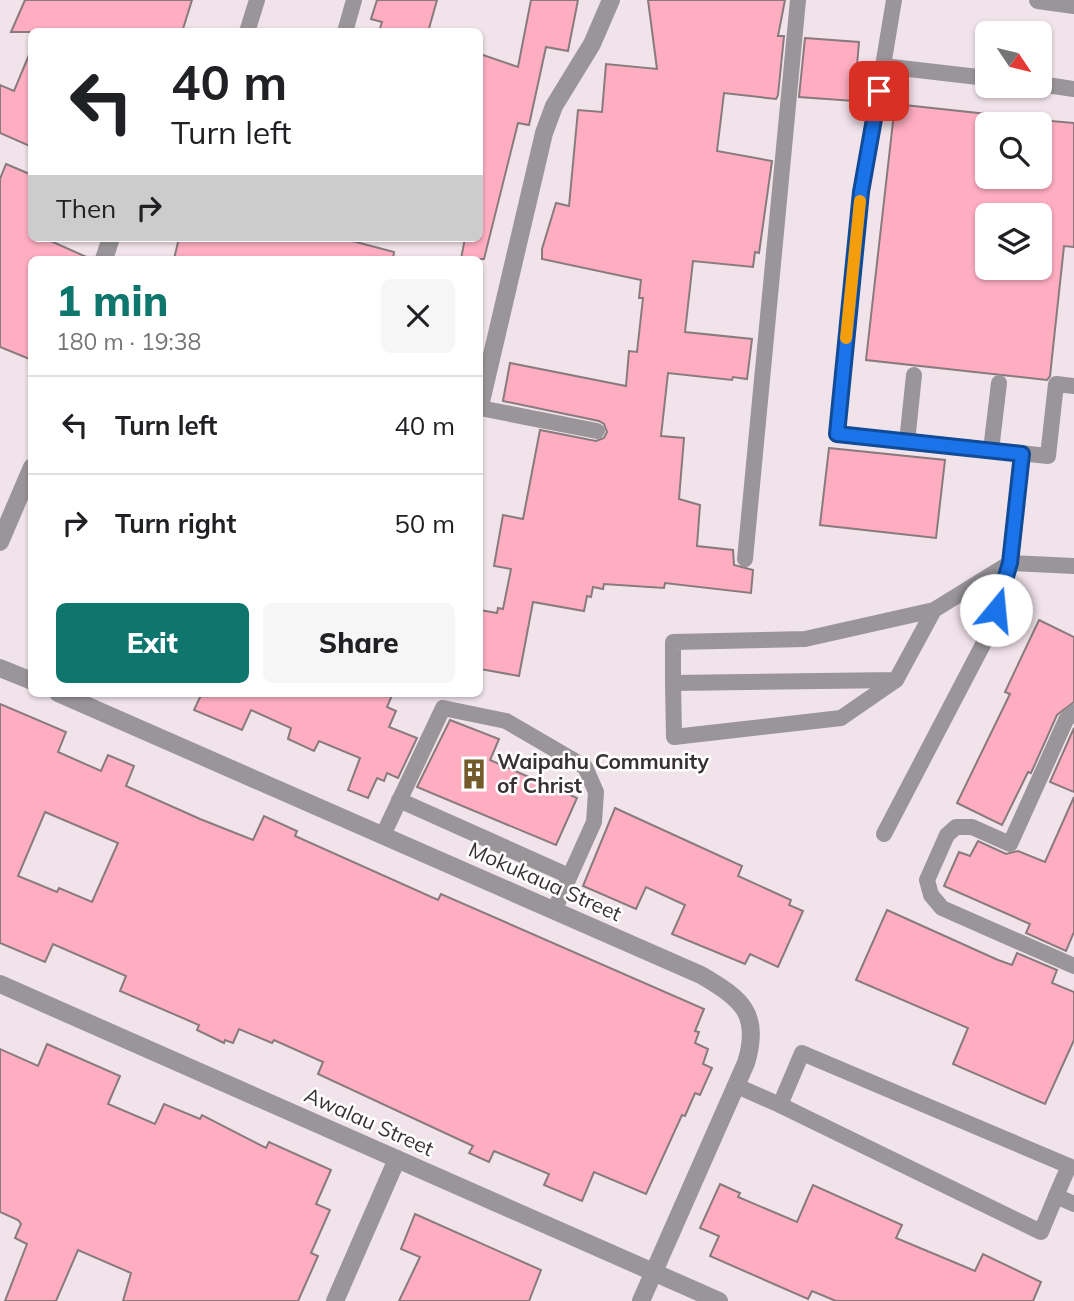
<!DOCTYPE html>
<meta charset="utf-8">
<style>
body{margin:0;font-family:Mulish,sans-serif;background:#f6f6f6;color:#202124;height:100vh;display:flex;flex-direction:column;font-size:26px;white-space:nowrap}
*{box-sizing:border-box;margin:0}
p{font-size:23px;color:#757577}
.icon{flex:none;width:38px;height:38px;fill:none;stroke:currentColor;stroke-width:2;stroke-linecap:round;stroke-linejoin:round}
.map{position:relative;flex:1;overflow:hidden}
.sheet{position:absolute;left:28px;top:256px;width:455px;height:441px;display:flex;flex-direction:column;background:#fff;border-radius:10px;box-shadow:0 2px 5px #0004}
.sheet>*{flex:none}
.top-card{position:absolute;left:28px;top:28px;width:455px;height:214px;border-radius:10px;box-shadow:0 2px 5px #0004;background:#fff;color:#202124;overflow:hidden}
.needle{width:46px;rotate:125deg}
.tools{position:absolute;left:975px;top:21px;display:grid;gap:14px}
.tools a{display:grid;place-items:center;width:77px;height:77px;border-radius:10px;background:#fff;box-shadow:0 2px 5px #0004;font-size:35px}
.pin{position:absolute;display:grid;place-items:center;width:60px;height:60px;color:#fff;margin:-30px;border-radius:14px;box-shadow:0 4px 10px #0006}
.me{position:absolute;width:77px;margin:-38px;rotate:17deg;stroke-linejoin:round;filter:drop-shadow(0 0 5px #0008)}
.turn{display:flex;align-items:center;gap:24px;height:147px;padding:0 28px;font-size:32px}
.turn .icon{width:91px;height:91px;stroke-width:2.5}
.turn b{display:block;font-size:49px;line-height:60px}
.then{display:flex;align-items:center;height:66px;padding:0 28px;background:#0003;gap:14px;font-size:26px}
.round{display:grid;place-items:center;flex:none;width:74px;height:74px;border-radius:10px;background:#f6f6f6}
.overview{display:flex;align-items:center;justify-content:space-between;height:119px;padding:0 28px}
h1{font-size:42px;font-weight:800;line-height:52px;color:#0f766e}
.action{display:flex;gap:14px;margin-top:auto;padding:14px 28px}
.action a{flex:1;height:80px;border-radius:10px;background:#0f766e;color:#fff;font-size:28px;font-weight:800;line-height:80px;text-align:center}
.action a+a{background:#f6f6f6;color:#202124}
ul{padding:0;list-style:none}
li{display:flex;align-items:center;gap:21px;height:98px;padding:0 28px;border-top:2px solid #e0e0e0}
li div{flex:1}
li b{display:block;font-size:26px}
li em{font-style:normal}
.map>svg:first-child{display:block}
</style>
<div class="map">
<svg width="1074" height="1301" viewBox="0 0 1074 1301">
<rect width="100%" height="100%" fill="#f1e3ea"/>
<g fill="#ffaec2" stroke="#887a7d" stroke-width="2" fill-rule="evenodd">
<path d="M 25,0 L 192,0 L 182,32 L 11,32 Z"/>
<path d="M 377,0 L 437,0 L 428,32 L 379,32 L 382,22 L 371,19 Z"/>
<path d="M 531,0 L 578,0 L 568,51 L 546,47 L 529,125 L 518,123 L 484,259 L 461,259 L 465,238 L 480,238 L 480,54 L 518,67 Z"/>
<path d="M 648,0 L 785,0 L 778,36 L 784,36 L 778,95 L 776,99 L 724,93 L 717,151 L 772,161 L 759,253 L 755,252 L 753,267 L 693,261 L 685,332 L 752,339 L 747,379 L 733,377 L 732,380 L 668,373 L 661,436 L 684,438 L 679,499 L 700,505 L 697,546 L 733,550 L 734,565 L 753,570 L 751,593 L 665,583 L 664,588 L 604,584 L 603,589 L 593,587 L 591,597 L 587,596 L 584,611 L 533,602 L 519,676 L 480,669 L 480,610 L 497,613 L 498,608 L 503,609 L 511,569 L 494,566 L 503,515 L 523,519 L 540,430 L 596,441 L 604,438 L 607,432 L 604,424 L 599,421 L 503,401 L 510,363 L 626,386 L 629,351 L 637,352 L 643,298 L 639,298 L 641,280 L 542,259 L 542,249 L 556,203 L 569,206 L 578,110 L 602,112 L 606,64 L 657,69 Z"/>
<path d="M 805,38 L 859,42 L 854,101 L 799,97 Z"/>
<path d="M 31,50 L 32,50 L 32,147 L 0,133 L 0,85 L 14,91 Z"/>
<path d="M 895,104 L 987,114 L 987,177 L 1040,177 L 1040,120 L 1074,123 L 1074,247 L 1064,246 L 1050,376 L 1047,380 L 866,360 ZM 987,215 L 1040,215 L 1040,268 L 987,268 Z"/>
<path d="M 6,164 L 32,175 L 32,238 L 44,238 L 91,259 L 32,259 L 32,360 L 0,347 L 0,179 Z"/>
<path d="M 179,238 L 341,238 L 394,252 L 393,259 L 174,259 Z"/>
<path d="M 829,448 L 945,460 L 936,538 L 820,525 Z"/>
<path d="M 1039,620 L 1074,637 L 1074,702 L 1057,715 L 1031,773 L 1028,772 L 1002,825 L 957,803 L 1010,694 L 1005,692 Z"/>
<path d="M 202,693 L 393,693 L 387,707 L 396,711 L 389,727 L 417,738 L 398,778 L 387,773 L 384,781 L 377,778 L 368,798 L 348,790 L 360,758 L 319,741 L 314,751 L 288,739 L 291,728 L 251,710 L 242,730 L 194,710 Z"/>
<path d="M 0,704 L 66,732 L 58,752 L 101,771 L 108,755 L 134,766 L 126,786 L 200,819 L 253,840 L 264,816 L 297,831 L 295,836 L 438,900 L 441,894 L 704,1009 L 695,1031 L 699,1032 L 695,1043 L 708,1049 L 703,1064 L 712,1068 L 700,1095 L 695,1093 L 685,1116 L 682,1115 L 646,1194 L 594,1172 L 582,1201 L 544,1185 L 549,1174 L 494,1151 L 489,1162 L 469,1153 L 473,1146 L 318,1074 L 323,1062 L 274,1040 L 272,1043 L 239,1029 L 233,1043 L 225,1040 L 224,1043 L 197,1030 L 199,1025 L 120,991 L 126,976 L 53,944 L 45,962 L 0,943 ZM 45,812 L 118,843 L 92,902 L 59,888 L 57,892 L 18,876 Z"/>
<path d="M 450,720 L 499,739 L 490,760 L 577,798 L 556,845 L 417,787 Z"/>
<path d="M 1074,728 L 1074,792 L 1050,782 Z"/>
<path d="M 1074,797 L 1074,932 L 1066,951 L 1026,933 L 1030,924 L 944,886 L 959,852 L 970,856 L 978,841 L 1006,854 L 1018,851 L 1045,862 Z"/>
<path d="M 615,808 L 742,866 L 738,876 L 791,900 L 789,905 L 803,911 L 778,967 L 750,954 L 745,964 L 672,934 L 685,905 L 646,887 L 636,909 L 583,886 Z"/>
<path d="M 887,910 L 998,960 L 1012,965 L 1017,953 L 1057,970 L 1052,983 L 1074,992 L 1074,1040 L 1045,1104 L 953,1064 L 968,1028 L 856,980 Z"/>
<path d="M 47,1044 L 120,1076 L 108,1104 L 155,1124 L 164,1104 L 200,1119 L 202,1115 L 266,1148 L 269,1142 L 331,1170 L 316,1204 L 330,1210 L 311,1253 L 318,1256 L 298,1301 L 123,1301 L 131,1273 L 78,1250 L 56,1301 L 5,1301 L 27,1244 L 15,1238 L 21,1224 L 18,1220 L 0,1212 L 0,1049 L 38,1066 Z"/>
<path d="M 720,1184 L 740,1193 L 738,1197 L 797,1222 L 813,1185 L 902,1225 L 896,1238 L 975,1271 L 983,1254 L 1041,1282 L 1033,1301 L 836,1301 L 812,1291 L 808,1299 L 710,1256 L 719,1236 L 700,1228 Z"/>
<path d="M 415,1214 L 541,1270 L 529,1301 L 399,1301 L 420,1257 L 401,1249 Z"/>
</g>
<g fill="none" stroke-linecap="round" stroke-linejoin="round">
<g stroke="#999599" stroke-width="16">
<path d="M 894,0 L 883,66 L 987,78"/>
<path d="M 247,32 L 257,0"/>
<path d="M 345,32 L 354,0"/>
<path d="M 883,66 L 861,192 L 837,434 L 1048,456 L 1056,384 L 1074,386"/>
<path d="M 1040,84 L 1074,89"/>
<path d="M 480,408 L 597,431"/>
<path d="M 907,442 L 914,375"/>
<path d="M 991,450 L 999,383"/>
<path d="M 745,559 L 798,0"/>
<path d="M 934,610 L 805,639 L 673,642 L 673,683 L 896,680 L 934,610 L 1010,563 L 1022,454"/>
<path d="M 673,683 L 674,737 L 841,718 L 896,680"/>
<path d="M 1074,712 L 1066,720 L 1010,844 L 972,827 L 956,827 L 947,835 L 927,880 L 931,895 L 942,908 L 1074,966"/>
<path d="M 399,800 L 569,876"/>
<path d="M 884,834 L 989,633 L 1010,563 L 1074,566"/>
<path d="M 383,835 L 443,708 L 506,721 L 585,767 L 596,792 L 594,822 L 554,911"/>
<path d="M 737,1086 L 780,1105 L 802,1053 L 1069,1166 L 1056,1196 L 1074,1204"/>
<path d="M 780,1105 L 1041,1232 L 1056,1196"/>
</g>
<g stroke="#999599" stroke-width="18">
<path d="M 1038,0 L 1074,5"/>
<path d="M 104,259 L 111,238"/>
<path d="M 480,406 L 544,133 L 554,106 L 592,44 L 611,0"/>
<path d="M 0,542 L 32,467"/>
<path d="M 0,668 L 32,681"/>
<path d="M 58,693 L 701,975 C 742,999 761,1014 746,1063 L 641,1301"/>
<path d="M 0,984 L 719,1301"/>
<path d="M 335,1301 L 397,1159"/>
</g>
</g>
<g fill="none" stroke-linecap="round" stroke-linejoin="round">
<g stroke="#114b97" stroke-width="18">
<path id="route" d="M 879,91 L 861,192 L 837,434 L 1022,454 L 1010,563 L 996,610"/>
</g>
<use href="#route" stroke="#1a73e8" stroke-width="12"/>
<path stroke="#f59e0b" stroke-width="12" d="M 846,338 L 860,201"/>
</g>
<defs>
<g id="building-bare" transform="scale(2.415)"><path d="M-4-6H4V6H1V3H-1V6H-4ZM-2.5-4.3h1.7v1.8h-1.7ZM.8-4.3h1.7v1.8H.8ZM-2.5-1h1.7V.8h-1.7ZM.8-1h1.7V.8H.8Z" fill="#755a2c" stroke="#fff" stroke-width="2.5" paint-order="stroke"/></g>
</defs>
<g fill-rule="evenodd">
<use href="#building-bare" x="474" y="774"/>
</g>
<g text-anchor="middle" stroke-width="5" stroke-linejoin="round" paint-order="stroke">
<g font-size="21" font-weight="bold" fill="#373134" stroke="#fff" text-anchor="start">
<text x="497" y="769">Waipahu Community<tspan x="497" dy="24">of Christ</tspan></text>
</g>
<g font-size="21" fill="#373134" stroke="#fff">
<text transform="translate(545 882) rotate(24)" y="7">Mokukaua Street</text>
<text transform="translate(369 1122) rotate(24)" y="7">Awalau Street</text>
</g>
</g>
</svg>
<div class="tools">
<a><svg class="needle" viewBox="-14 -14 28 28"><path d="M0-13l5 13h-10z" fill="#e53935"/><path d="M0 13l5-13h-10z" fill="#757577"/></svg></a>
<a><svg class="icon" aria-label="search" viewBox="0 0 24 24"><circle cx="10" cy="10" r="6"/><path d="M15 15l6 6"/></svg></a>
<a><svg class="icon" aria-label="layers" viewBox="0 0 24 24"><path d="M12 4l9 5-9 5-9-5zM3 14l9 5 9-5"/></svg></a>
</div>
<div class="pin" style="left:879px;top:91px;background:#d93025"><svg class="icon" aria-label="arrive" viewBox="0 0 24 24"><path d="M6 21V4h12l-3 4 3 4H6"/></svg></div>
<svg class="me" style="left:996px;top:610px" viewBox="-20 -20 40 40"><circle r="19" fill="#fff"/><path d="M0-13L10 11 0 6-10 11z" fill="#1a73e8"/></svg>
<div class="top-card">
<div class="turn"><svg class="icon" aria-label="left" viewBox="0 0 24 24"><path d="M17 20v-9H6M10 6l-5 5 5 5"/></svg><div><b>40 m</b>Turn left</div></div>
<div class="then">Then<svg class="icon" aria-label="right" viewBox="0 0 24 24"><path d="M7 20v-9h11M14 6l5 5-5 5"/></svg></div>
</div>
<section class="sheet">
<div class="overview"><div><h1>1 min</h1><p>180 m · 19:38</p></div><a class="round"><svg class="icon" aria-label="close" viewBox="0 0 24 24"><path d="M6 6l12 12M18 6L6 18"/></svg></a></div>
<ul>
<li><svg class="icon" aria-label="left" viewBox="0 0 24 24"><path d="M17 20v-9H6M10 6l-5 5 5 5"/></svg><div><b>Turn left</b></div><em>40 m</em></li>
<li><svg class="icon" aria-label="right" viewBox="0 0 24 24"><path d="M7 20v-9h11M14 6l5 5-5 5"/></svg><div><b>Turn right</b></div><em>50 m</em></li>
</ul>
<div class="action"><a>Exit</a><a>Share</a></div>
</section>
</div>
